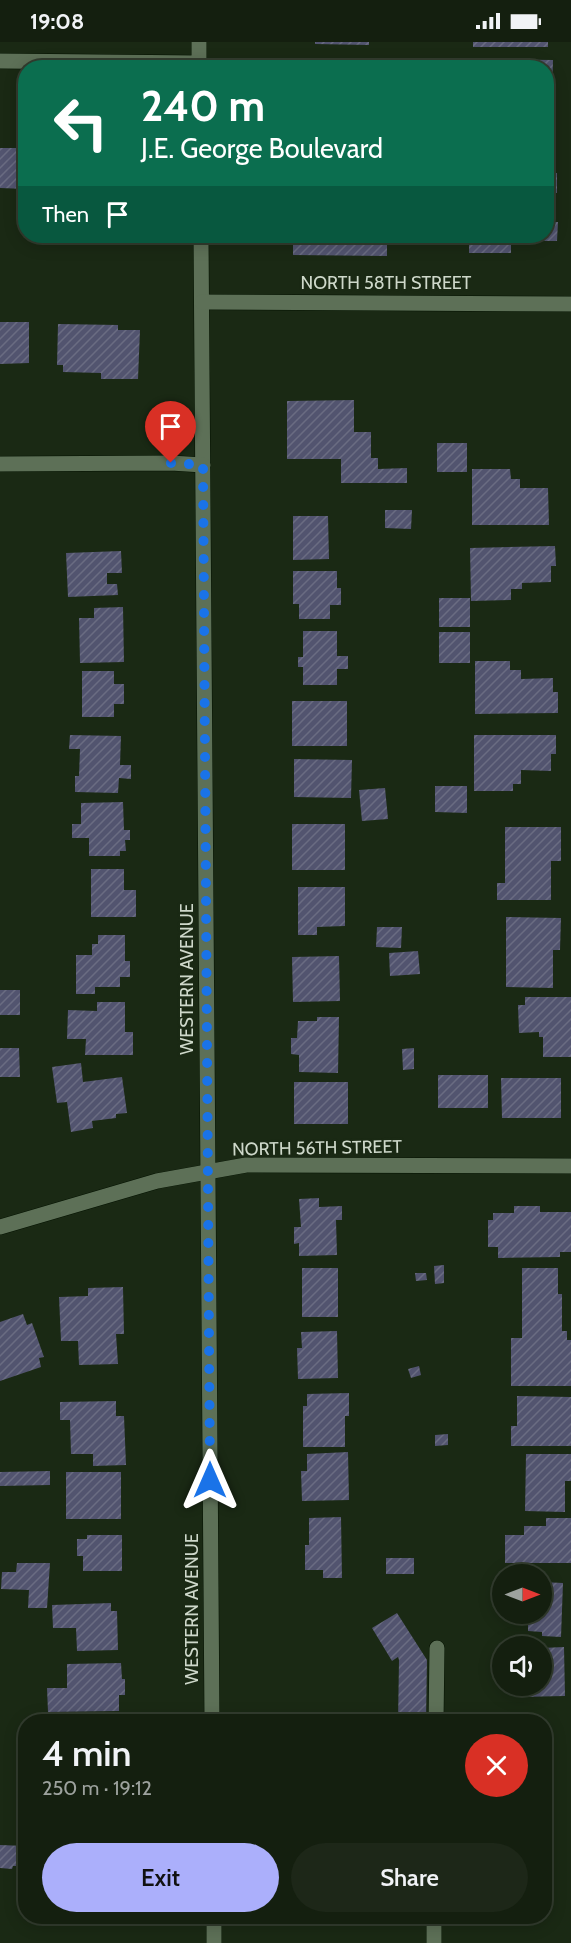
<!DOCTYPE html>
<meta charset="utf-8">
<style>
body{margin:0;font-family:Cabin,sans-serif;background:#1d2718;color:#f1f3f6;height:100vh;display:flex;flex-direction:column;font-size:22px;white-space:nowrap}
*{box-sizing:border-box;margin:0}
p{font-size:20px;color:#9da29e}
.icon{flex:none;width:33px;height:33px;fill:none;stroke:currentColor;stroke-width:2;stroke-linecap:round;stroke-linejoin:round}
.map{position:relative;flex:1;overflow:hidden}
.side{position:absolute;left:18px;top:1672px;width:534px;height:210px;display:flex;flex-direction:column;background:#141f0f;border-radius:24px;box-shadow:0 3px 15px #0003,0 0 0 2px #333d2f}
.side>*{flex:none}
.banner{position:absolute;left:18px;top:18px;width:536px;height:183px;border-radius:24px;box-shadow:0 3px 15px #0003,0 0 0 2px #333d2f;background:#0b6e4f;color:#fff;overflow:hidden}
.needle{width:39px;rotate:90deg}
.tools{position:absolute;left:492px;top:1522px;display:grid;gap:12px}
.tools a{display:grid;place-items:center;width:60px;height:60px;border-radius:50%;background:#141f0f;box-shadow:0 3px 15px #0003,0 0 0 2px #333d2f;font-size:30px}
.pin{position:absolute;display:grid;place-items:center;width:51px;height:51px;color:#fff;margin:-62px -26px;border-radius:50% 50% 50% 0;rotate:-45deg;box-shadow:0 0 6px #0007}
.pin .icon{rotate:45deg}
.me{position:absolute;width:66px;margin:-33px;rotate:0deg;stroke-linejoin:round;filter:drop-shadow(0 0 4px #0008)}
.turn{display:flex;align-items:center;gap:21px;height:126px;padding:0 24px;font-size:27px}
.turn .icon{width:78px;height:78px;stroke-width:2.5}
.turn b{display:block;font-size:42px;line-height:51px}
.then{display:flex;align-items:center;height:57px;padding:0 24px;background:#0003;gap:12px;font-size:22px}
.round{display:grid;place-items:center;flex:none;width:63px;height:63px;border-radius:32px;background:#1d2718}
.head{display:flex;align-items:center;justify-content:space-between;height:102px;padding:0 24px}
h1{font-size:36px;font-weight:600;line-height:45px}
.cta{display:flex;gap:12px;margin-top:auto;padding:12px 24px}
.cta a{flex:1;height:69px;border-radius:36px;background:#abaffb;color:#111;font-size:24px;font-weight:600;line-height:69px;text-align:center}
.cta a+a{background:#1d2718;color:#f1f3f6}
.status{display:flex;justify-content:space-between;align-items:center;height:42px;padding:0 30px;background:#141f0f;direction:ltr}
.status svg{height:16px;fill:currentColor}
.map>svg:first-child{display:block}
</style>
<div class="status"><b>19:08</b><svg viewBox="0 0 49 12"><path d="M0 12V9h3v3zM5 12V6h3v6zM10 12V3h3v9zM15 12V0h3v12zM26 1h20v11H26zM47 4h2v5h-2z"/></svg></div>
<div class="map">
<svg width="571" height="1901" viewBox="0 0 571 1901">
<defs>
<pattern id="building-hatch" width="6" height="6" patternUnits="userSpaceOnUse" patternTransform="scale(1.5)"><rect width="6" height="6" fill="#52546f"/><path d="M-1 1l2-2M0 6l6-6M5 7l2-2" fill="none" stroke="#6a6c82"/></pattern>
</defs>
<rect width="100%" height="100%" fill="#1a2914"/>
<g fill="url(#building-hatch)">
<path d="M 315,0 L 369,0 L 369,3 L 315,2 Z"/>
<rect x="473" y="0" width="75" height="5"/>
<path d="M 282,16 L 365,19 L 365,26 L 282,26 Z"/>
<path d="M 474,17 L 553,18 L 552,55 L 546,55 L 546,26 L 474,26 Z"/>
<path d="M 0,106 L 16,106 L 16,110 L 26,110 L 26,147 L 0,146 Z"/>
<path d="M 546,117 L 551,117 L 551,131 L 557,131 L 557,151 L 546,151 Z"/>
<path d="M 546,167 L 549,167 L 549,180 L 558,180 L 557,199 L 511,199 L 511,211 L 469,211 L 469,194 L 546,194 Z"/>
<path d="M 289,194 L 387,194 L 387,214 L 293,213 L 293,198 L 289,198 Z"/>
<path d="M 0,280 L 29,280 L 29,321 L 0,322 Z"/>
<path d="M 58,282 L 118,283 L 118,288 L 140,288 L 138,337 L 101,337 L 101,331 L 63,330 L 63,323 L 57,323 Z"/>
<path d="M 354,358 L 354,390 L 371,390 L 371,416 L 378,416 L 378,427 L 407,426 L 407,441 L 341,441 L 341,417 L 287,417 L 287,359 Z"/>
<rect x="437" y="401" width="30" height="29"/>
<path d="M 472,427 L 510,427 L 511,437 L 520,437 L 520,446 L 548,446 L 549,483 L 472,483 Z"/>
<path d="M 385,468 L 412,468 L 411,487 L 385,486 Z"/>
<path d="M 293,474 L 328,474 L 329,517 L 293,518 Z"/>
<path d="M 555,504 L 556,524 L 551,524 L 551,540 L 522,541 L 522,547 L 511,547 L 511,558 L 471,559 L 470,506 Z"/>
<path d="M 121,509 L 122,531 L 107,531 L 107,542 L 117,542 L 118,553 L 68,555 L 66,511 Z"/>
<path d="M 293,529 L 337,529 L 337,546 L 341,546 L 341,563 L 330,563 L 330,577 L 299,577 L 299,562 L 293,562 Z"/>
<rect x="439" y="556" width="31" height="29"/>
<path d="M 123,565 L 124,620 L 80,621 L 79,576 L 94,576 L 94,566 Z"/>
<path d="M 303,589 L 337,589 L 337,614 L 348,614 L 348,627 L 337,627 L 337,643 L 303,643 L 303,625 L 298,625 L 298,615 L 303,615 Z"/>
<rect x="439" y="590" width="31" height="31"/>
<path d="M 475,619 L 510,619 L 510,628 L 521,628 L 521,637 L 553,636 L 553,650 L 558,650 L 558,671 L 475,672 Z"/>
<path d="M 82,629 L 114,629 L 114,642 L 124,642 L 124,662 L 114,662 L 114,675 L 82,675 Z"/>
<rect x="292" y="659" width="55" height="45"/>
<path d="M 70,693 L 121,694 L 120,723 L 131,723 L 131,737 L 119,736 L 118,751 L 75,750 L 75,734 L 79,734 L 80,707 L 69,707 Z"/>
<path d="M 474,693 L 556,693 L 556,712 L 551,712 L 551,729 L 521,728 L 521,742 L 513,742 L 513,749 L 474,749 Z"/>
<path d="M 294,717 L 352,718 L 351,756 L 294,755 Z"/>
<path d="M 435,744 L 467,744 L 467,771 L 435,770 Z"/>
<path d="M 385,746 L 388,777 L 362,779 L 359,748 Z"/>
<path d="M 123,760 L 124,788 L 130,788 L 130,798 L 125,798 L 126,809 L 120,809 L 120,814 L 89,814 L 89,796 L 72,796 L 72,782 L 81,782 L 81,761 Z"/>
<rect x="292" y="782" width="53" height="46"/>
<path d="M 505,785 L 561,785 L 561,819 L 551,819 L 551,858 L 497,858 L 497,841 L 505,841 Z"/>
<path d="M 91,827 L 124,827 L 124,848 L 136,848 L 136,875 L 91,875 Z"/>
<path d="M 298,845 L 345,845 L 345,884 L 317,885 L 317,893 L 298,893 Z"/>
<path d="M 506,875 L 561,876 L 560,908 L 553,908 L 553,946 L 506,945 Z"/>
<path d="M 377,885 L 402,885 L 401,906 L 376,905 Z"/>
<path d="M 98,893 L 125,893 L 125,919 L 130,919 L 130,935 L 120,935 L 120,945 L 95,945 L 95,952 L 76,952 L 76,913 L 92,913 L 92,902 L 98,902 Z"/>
<path d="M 418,909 L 420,932 L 390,934 L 389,911 Z"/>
<path d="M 339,914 L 340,959 L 293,960 L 292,915 Z"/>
<rect x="0" y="948" width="20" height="25"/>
<path d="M 525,955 L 571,955 L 571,1015 L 543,1015 L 543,995 L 539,995 L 539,990 L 519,991 L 518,963 L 525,963 Z"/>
<path d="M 97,960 L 125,960 L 125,990 L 133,990 L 133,1013 L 85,1013 L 86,997 L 67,997 L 68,968 L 97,969 Z"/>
<path d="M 317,975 L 339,975 L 338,1031 L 299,1030 L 299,1013 L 291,1012 L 291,996 L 297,996 L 298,979 L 317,979 Z"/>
<path d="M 0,1006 L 19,1006 L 20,1035 L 0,1035 Z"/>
<path d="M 414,1006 L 414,1027 L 403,1028 L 402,1007 Z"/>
<path d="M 81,1021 L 83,1040 L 122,1035 L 127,1071 L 116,1072 L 116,1076 L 92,1079 L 93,1086 L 71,1090 L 67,1060 L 57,1061 L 52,1025 Z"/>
<rect x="438" y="1033" width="50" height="33"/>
<path d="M 501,1036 L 561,1036 L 561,1076 L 502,1076 Z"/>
<rect x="294" y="1040" width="54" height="42"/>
<path d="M 319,1156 L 319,1165 L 342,1164 L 342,1178 L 336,1178 L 337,1213 L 299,1214 L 299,1201 L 294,1202 L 294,1185 L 301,1185 L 299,1157 Z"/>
<path d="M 514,1164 L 540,1164 L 540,1170 L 571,1170 L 571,1210 L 560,1210 L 560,1215 L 498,1216 L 498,1205 L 488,1205 L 488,1178 L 493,1178 L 493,1171 L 514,1171 Z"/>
<path d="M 444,1223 L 444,1241 L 435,1242 L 434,1224 Z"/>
<rect x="302" y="1226" width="36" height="49"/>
<path d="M 522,1226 L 558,1226 L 558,1252 L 562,1252 L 562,1289 L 567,1289 L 567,1298 L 571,1298 L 571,1344 L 511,1344 L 511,1296 L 522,1296 Z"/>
<path d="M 415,1231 L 426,1231 L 427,1238 L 416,1239 Z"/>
<path d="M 123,1245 L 124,1292 L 116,1292 L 118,1322 L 79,1323 L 78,1299 L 61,1299 L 59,1255 L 88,1254 L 88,1246 Z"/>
<path d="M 23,1272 L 27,1283 L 32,1281 L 44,1315 L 39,1316 L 41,1325 L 0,1339 L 0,1280 Z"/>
<path d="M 337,1289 L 338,1336 L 298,1337 L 297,1306 L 302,1306 L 301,1290 Z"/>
<path d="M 419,1324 L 421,1333 L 411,1336 L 408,1327 Z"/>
<path d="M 349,1351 L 349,1374 L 345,1374 L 345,1405 L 303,1405 L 303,1364 L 307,1364 L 307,1352 Z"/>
<path d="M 517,1354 L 571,1355 L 571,1404 L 511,1404 L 511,1384 L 517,1384 Z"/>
<path d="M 116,1359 L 116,1374 L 124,1374 L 126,1423 L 93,1424 L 93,1412 L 71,1412 L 70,1378 L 60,1378 L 60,1360 Z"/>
<path d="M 448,1392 L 448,1403 L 435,1404 L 435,1393 Z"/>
<path d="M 348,1410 L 349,1458 L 302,1459 L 301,1429 L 307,1429 L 307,1412 Z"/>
<path d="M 526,1412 L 571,1412 L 571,1439 L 565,1439 L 565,1470 L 525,1469 Z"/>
<path d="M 50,1429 L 50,1443 L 0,1444 L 0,1430 Z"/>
<rect x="66" y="1430" width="55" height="47"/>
<path d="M 341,1475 L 342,1536 L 323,1536 L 323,1528 L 305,1528 L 305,1503 L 309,1503 L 309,1476 Z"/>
<path d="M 546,1476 L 571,1476 L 571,1521 L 505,1521 L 505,1493 L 524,1493 L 524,1484 L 546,1484 Z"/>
<path d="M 87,1493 L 122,1493 L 122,1529 L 83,1529 L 83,1514 L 77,1514 L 77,1497 L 87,1497 Z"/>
<rect x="386" y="1516" width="28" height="16"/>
<path d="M 17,1521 L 50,1521 L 47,1566 L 28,1566 L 29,1548 L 1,1547 L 2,1530 L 16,1530 Z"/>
<path d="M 542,1540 L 563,1541 L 561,1595 L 542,1594 L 542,1590 L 528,1589 L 528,1579 L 517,1579 L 517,1572 L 542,1572 Z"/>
<path d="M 111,1561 L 111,1569 L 117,1569 L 118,1608 L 77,1609 L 76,1586 L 53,1586 L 52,1563 Z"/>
<path d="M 397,1571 L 427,1618 L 426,1680 L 398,1680 L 399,1618 L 398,1615 L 392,1619 L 372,1586 Z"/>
<path d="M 564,1605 L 565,1654 L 520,1655 L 520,1644 L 542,1644 L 542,1606 Z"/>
<path d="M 121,1621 L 122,1637 L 125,1637 L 125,1653 L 119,1653 L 119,1669 L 48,1670 L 47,1646 L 67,1646 L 67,1622 Z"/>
<path d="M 0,1803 L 26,1804 L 26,1824 L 13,1824 L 12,1827 L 0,1826 Z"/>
</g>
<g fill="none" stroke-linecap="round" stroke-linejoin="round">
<g stroke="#041201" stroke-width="16">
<g id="minor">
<path d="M 199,0 L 199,26"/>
<path d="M 0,19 L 199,21"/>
<path d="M 201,194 L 212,1680"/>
<path d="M 202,260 L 571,262"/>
<path d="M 0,422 L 171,421 L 203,423"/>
<path d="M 0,1185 L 157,1139 L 246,1123 L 571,1124"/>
<path d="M 436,1680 L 437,1606"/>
<path d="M 214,1875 L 214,1901"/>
<path d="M 434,1901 L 434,1875"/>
</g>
</g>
<use href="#minor" stroke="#5d7057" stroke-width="15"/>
</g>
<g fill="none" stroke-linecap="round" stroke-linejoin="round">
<path stroke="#1a73e8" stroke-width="10" stroke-dasharray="0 18" d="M 171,421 L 203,423 L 210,1438"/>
</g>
<g text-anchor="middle" stroke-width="4.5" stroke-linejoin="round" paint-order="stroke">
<g font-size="18" fill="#ced8ca" stroke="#1a2914">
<text x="386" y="247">NORTH 58TH STREET</text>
<text transform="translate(187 937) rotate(-90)" y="6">WESTERN AVENUE</text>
<text transform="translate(317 1106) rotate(-1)" y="6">NORTH 56TH STREET</text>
<text transform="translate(192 1567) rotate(-90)" y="6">WESTERN AVENUE</text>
</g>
</g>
</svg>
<div class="tools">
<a><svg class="needle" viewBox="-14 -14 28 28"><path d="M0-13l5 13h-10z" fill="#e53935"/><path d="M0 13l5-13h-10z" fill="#9da29e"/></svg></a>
<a><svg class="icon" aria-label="sound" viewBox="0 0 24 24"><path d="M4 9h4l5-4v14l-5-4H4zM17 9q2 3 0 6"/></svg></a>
</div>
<div class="pin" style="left:171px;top:421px;background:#d93025"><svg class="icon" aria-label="arrive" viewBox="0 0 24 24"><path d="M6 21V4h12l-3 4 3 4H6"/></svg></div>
<svg class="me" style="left:210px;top:1438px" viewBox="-20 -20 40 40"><path d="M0-17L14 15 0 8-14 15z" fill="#1a73e8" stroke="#fff" stroke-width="4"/></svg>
<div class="banner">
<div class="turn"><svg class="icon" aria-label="left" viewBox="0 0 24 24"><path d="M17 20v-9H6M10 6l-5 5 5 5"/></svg><div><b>240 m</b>J.E. George Boulevard</div></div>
<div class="then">Then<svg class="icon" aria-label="arrive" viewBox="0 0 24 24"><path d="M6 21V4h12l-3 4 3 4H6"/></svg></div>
</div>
<section class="side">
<div class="head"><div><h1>4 min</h1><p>250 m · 19:12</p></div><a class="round" style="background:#d93025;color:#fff"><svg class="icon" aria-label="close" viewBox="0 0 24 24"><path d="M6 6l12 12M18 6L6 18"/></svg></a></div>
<div class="cta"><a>Exit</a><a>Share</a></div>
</section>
</div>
